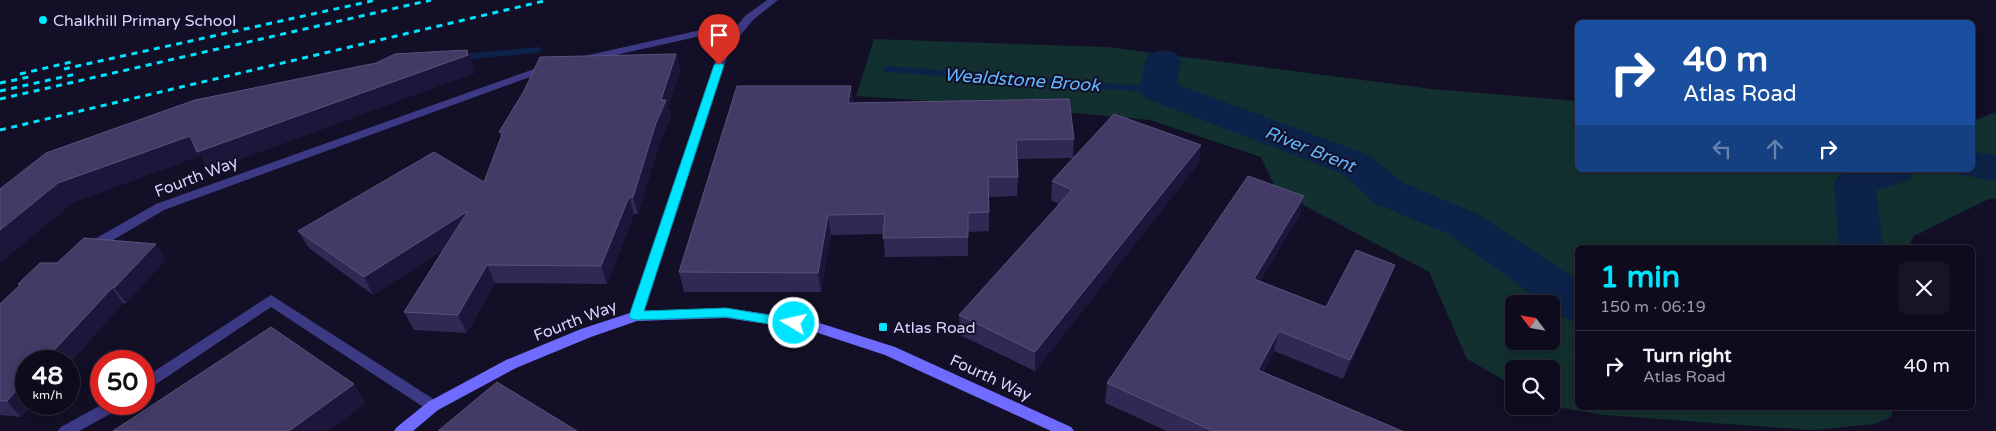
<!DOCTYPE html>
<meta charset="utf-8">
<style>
body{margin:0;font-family:"Varela Round",sans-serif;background:#171425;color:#f1f3f6;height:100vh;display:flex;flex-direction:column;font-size:19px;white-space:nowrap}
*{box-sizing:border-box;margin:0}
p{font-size:16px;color:#9b9ba3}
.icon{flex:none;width:28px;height:28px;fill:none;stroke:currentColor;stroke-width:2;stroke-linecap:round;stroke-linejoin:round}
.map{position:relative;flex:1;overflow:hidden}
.panel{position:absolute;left:1575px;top:245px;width:400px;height:165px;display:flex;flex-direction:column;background:#0e0b1c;border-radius:8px;box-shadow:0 2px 12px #0003,0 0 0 1px #2e2b3b}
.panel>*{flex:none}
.banner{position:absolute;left:1575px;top:20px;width:400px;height:152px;border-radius:8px;box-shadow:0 2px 12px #0003,0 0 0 1px #2e2b3b;background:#1a4fa0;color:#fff;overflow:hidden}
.needle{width:32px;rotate:301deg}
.controls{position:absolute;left:1505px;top:295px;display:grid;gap:10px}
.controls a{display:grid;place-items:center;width:55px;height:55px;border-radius:8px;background:#0e0b1c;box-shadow:0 2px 12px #0003,0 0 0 1px #2e2b3b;font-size:25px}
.speed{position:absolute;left:15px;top:350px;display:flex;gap:10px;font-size:25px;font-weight:700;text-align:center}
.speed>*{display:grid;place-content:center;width:65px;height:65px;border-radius:50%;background:#0e0b1c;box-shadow:0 2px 12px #0003,0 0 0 1px #2e2b3b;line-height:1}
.speed small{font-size:12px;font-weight:400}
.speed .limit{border:8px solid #d22;background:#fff;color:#111}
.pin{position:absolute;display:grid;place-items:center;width:42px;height:42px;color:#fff;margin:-51px -21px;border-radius:50% 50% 50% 0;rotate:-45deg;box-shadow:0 0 5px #0007}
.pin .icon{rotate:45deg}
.me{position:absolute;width:55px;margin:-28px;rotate:279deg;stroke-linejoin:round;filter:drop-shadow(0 0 4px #0008)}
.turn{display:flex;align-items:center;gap:18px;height:105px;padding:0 25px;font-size:22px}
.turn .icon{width:65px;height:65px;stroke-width:2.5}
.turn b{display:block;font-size:35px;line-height:42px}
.lanes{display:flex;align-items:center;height:48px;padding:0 25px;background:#0003;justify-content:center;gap:25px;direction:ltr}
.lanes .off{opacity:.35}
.round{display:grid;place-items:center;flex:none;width:52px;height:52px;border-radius:8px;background:#171425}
.headline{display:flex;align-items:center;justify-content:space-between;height:85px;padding:0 25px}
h1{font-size:30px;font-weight:800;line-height:38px;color:#00e5ff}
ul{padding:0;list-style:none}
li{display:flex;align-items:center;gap:15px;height:70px;padding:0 25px;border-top:1px solid #2e2b3b}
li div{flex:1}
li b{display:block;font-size:19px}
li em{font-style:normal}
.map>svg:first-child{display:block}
</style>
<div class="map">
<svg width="1996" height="431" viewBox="0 0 1996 431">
<rect width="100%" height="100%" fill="#130f26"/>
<path fill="#12302f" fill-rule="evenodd" d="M 874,39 L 1107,47 L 1432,89 L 1577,101 L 1578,170 L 1972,170 L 1973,121 L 1996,112 L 1996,199 L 1991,198 L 1914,236 L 1908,247 L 1578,248 L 1578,408 L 1893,408 L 1891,417 L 1874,424 L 1812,430 L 1603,415 L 1551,406 L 1551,369 L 1514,369 L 1514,386 L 1467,359 L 1429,272 L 1277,191 L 1261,157 L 1150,120 L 1001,106 L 856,96 ZM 1514,304 L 1551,304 L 1551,341 L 1514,341 Z"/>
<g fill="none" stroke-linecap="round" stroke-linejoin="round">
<g stroke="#0c2248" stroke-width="6">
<path d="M 462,57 L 538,50"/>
<path d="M 887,69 L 1158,90"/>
</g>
<g fill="#0c2248" fill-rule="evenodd">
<path d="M 1163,50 L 1176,53 L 1181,61 L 1177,84 L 1371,156 L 1404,183 L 1478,214 L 1578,280 L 1578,322 L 1562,317 L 1551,308 L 1551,304 L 1546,304 L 1448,234 L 1374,203 L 1343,174 L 1145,98 L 1139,90 L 1145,61 L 1150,53 Z"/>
<path d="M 1972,152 L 1996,155 L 1996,181 L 1958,174 L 1955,170 L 1972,170 Z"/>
<path d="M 1854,170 L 1916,170 L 1910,179 L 1876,191 L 1883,248 L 1839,248 L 1834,184 L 1840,175 Z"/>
</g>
<g fill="#3d3a85" fill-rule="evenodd">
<path d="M 767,0 L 778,0 L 753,20 L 730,48 L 643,316 L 641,320 L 631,320 L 629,316 L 720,47 L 731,34 L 705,35 L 580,63 L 575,60 L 580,57 L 705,29 L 736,27 L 745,16 Z"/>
<path d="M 548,64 L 553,67 L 552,69 L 164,210 L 96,250 L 86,250 L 85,247 L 86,244 L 156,204 Z"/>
<path d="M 271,295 L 438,402 L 440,406 L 438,410 L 433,412 L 428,410 L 271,307 L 149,389 L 144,391 L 144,378 Z"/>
<path d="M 103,404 L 123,404 L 121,408 L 79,431 L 58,431 L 61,427 Z"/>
</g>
<path fill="#6f6bff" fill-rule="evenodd" d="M 726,308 L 810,320 L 895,347 L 1071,427 L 1074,431 L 1051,431 L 885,355 L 809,330 L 726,318 L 637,321 L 591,337 L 516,368 L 438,410 L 413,431 L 394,431 L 397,427 L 428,402 L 506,360 L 581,329 L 636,311 Z"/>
<g stroke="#00e5ff" stroke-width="3" stroke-dasharray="6 5.5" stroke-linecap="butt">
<path d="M 64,69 L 376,0"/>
<path d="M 20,74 L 71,62"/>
<path d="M 0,83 L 29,77"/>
<path d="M 0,91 L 76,74"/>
<path d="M 0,99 L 431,0"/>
<path d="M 0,130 L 548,0"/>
</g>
</g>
<g fill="#312854">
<path d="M 676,54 L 680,71 L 668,108 L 671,117 L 660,141 L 638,214 L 634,214 L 607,284 L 495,283 L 467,333 L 414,330 L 404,312 L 444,249 L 373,295 L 309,248 L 298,231 L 484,182 L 501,137 L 499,132 Z"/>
<path d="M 851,86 L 853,103 L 1074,139 L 1073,158 L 1017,159 L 1018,177 L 1017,196 L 989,197 L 989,231 L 968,232 L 968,256 L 885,257 L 883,234 L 831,235 L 821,292 L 684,292 L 679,272 Z"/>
<path d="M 1201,145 L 1198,164 L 1035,371 L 960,335 L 959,315 L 1059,204 L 1051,200 L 1052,181 Z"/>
<path d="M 1300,215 L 1260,281 L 1326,307 L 1388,284 L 1343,379 L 1274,351 L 1263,372 L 1402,431 L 1167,431 L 1105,403 L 1107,383 Z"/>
<path d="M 166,259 L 126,303 L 123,303 L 21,417 L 0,415 L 0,304 L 19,286 L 18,284 L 57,263 Z"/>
</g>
<g fill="#1d163a">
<path d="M 467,50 L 474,68 L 475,73 L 209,171 L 200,156 L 73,203 L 0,263 L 0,230 L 58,183 L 190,136 Z"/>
<path d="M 676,54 L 680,71 L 668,108 L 671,117 L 660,141 L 638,214 L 633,197 L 661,100 Z"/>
<path d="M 851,86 L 853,105 L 848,103 Z"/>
<path d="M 1201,145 L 1198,164 L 1035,371 L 1035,352 Z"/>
<path d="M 1304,196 L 1300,215 L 1250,298 L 1254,279 Z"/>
<path d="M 629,197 L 634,214 L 607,284 L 601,266 Z"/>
<path d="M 468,211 L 476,228 L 373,295 L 364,277 Z"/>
<path d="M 828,215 L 831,235 L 821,292 L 818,273 Z"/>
<path d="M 156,244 L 166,259 L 126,303 L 114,288 Z"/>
<path d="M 487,265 L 495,283 L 467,333 L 458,315 Z"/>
<path d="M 1395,265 L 1388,284 L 1343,379 L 1350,360 Z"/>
<path d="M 112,288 L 123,303 L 69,364 L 69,361 L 44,361 Z"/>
<path d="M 1279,331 L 1274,351 L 1253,389 L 1258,370 Z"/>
<path d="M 26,380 L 26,404 L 33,404 L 21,417 L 7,401 Z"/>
<path d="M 354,384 L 366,403 L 329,431 L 289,431 Z"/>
</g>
<g fill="#433a66" stroke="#5a527e">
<path d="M 467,50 L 468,55 L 197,152 L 190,136 L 58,183 L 0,230 L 0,189 L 46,153 L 195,100 L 376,63 L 395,54 Z"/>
<path d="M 676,54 L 661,100 L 666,100 L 656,123 L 633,197 L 629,197 L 601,266 L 487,265 L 458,315 L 404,312 L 468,211 L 364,277 L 298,231 L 434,152 L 484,182 L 503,132 L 499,132 L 524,91 L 540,57 Z"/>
<path d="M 737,86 L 851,86 L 848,103 L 1069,99 L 1074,139 L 1016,140 L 1018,177 L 988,177 L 989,212 L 968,213 L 968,237 L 883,238 L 885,214 L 828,215 L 818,273 L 679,272 Z"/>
<path d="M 1114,114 L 1201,145 L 1035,352 L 959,315 L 1072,190 L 1052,181 Z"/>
<path d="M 1248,176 L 1304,196 L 1254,279 L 1326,307 L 1356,250 L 1395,265 L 1350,360 L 1279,331 L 1258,370 L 1402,431 L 1213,431 L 1107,383 Z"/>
<path d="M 84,238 L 156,244 L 114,288 L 112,288 L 44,361 L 26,361 L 26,380 L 7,401 L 0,401 L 0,304 L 21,284 L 18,284 L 40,263 L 57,263 Z"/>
<path d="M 271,327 L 354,384 L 289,431 L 113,431 Z"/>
<path d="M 497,382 L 577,431 L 438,431 Z"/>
</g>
<path fill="#00e5ff" stroke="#0095a6" d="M 719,62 L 724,65 L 644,311 L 726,308 L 798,320 L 800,323 L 798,326 L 794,328 L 726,317 L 636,320 L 631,319 L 629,316 L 714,65 Z"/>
<g fill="#00e5ff" stroke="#130f26" stroke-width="2">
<circle cx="43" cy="20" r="5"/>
<rect x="878" y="322" width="10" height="10" rx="2.5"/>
</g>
<g text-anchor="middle" stroke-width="4" stroke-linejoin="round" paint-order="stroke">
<g font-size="16" fill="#d9d4ff" stroke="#130f26" text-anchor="start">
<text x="53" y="26">Chalkhill Primary School</text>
<text x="893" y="333">Atlas Road</text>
</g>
<g font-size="16" fill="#d9d4ff" stroke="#130f26">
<text transform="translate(196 176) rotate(-21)" y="6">Fourth Way</text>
<text transform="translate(575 320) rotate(-21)" y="6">Fourth Way</text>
<text transform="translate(991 377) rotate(25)" y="6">Fourth Way</text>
</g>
<g font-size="18" font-style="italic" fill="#62b6ff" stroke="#130f26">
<text transform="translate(1022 80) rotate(4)" y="6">Wealdstone Brook</text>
<text transform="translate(1310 149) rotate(22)" y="6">River Brent</text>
</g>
</g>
</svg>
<div class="controls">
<a><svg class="needle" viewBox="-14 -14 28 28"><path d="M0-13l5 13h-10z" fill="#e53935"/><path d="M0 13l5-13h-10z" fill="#9b9ba3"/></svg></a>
<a><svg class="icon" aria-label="search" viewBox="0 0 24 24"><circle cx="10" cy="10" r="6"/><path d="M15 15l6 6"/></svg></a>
</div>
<div class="speed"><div>48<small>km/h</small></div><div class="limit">50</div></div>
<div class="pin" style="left:719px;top:65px;background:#d93025"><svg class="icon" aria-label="arrive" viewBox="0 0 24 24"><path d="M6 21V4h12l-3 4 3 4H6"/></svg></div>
<svg class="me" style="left:794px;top:323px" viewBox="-20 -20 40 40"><circle r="17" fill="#00e5ff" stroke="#fff" stroke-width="3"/><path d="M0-11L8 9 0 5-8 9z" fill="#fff"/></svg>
<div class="banner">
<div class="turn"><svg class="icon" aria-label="right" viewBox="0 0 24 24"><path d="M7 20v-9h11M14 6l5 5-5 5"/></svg><div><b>40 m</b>Atlas Road</div></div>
<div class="lanes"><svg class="icon off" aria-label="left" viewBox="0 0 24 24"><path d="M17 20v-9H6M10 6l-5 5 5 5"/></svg><svg class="icon off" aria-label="ahead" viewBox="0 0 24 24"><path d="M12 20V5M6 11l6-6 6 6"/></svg><svg class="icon" aria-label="right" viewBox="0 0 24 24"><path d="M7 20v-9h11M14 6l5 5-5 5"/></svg></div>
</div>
<section class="panel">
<div class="headline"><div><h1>1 min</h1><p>150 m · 06:19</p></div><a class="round"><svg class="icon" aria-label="close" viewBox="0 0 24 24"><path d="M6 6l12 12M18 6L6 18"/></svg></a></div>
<ul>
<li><svg class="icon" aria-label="right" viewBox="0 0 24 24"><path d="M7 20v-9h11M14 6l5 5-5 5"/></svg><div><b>Turn right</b><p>Atlas Road</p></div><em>40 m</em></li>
</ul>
</section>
</div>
